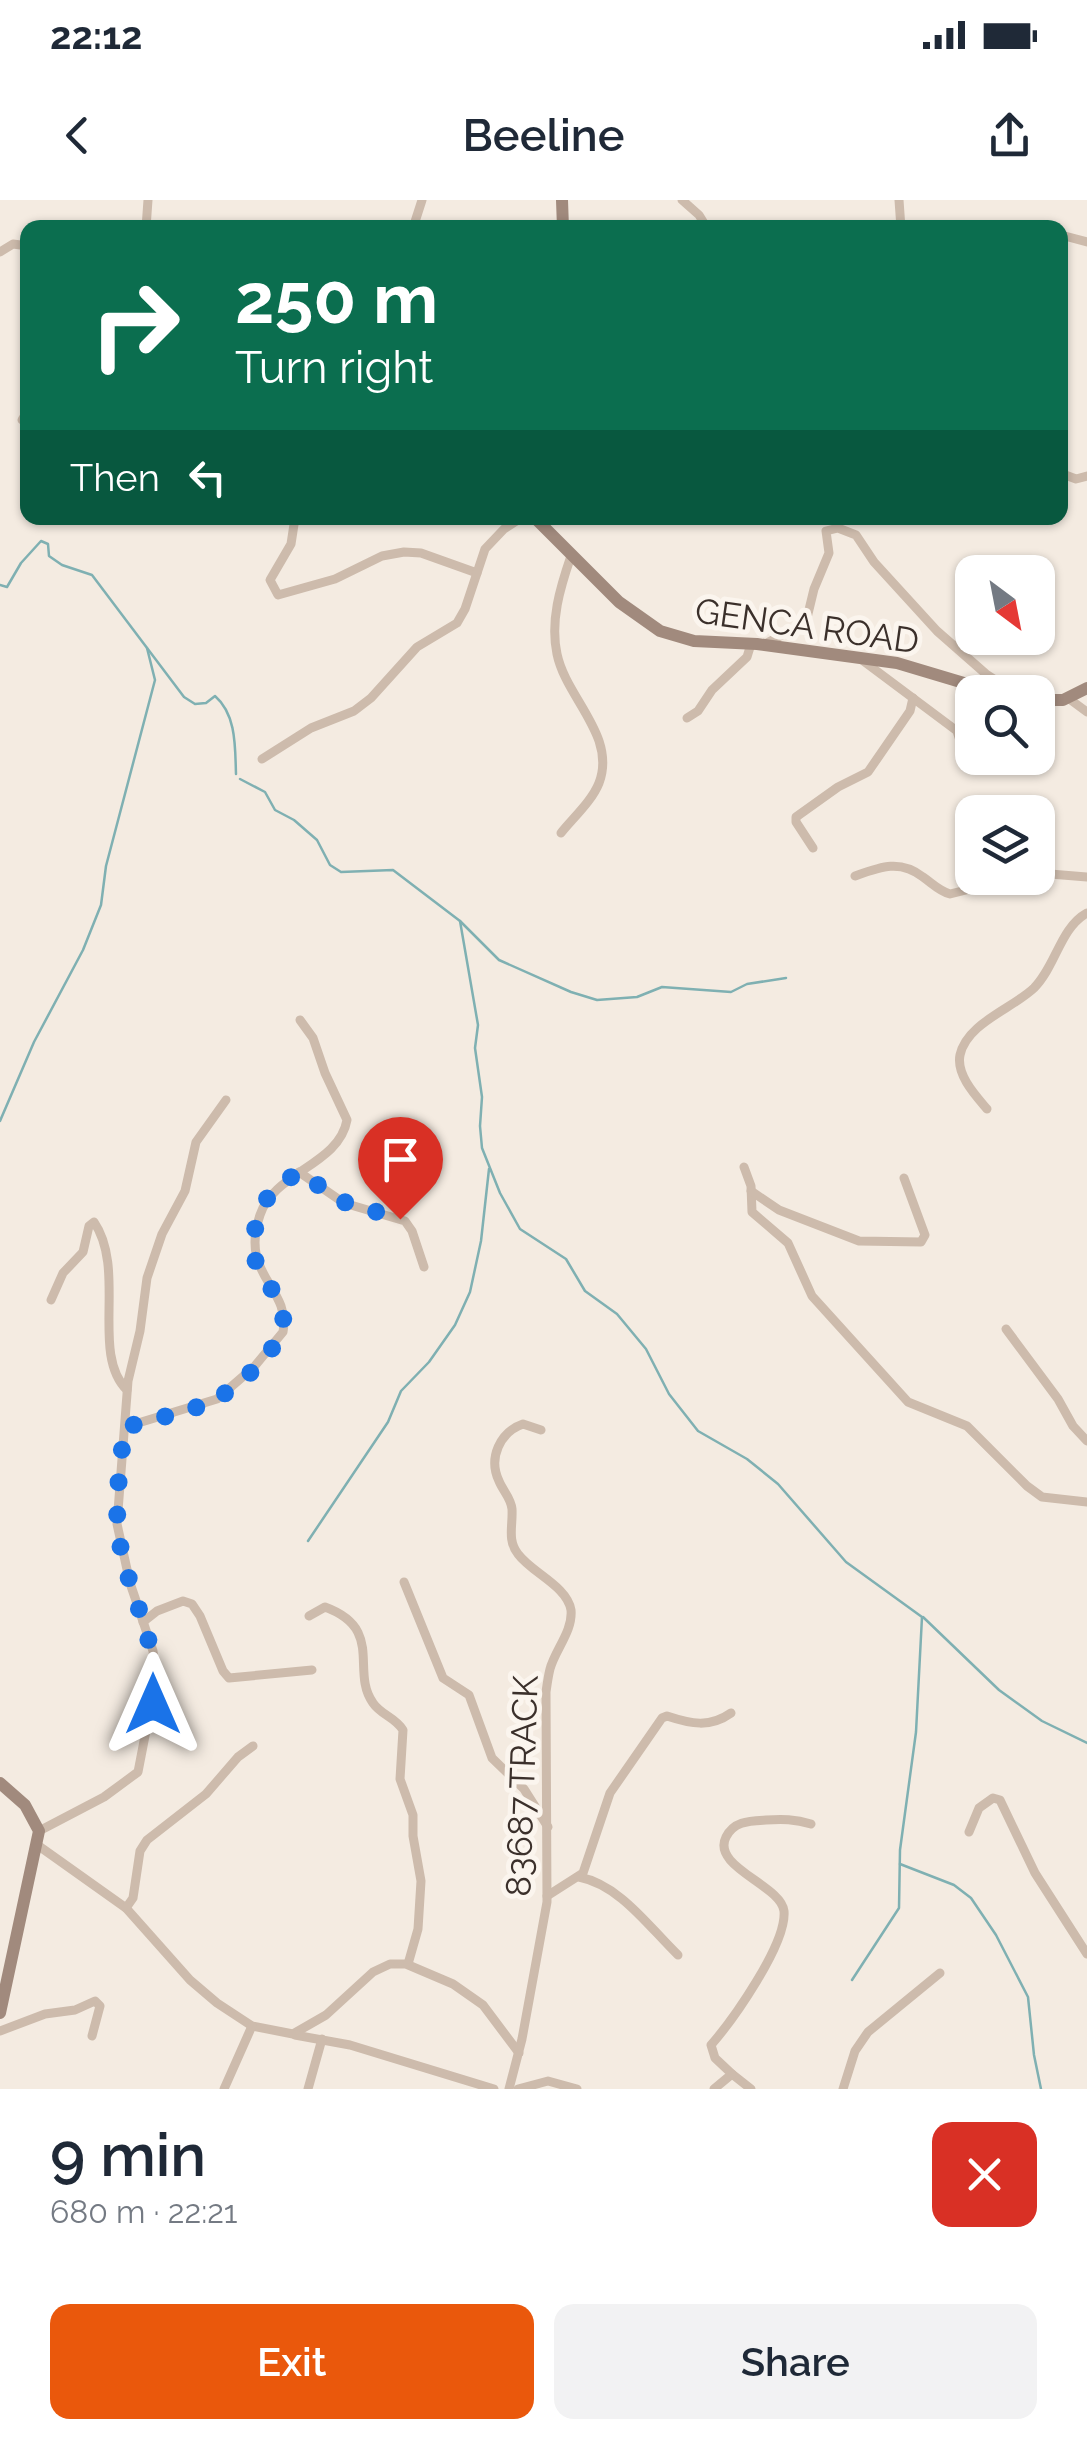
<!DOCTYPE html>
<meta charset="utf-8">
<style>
body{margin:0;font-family:Raleway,sans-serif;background:#f2f2f3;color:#1f2937;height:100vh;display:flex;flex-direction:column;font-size:38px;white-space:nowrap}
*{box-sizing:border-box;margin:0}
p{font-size:32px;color:#747a83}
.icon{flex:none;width:55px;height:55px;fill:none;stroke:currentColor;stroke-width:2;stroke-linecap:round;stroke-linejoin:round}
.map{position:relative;height:1889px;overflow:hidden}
.drawer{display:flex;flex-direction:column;background:#fff;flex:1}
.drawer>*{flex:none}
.banner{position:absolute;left:20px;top:20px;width:1048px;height:305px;border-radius:20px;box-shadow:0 2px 8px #0004;background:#0b6e4f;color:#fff;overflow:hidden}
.needle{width:65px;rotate:148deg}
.tools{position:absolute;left:955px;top:355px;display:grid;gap:20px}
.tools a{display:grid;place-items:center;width:100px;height:100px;border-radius:20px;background:#fff;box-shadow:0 2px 8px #0004;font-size:50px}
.pin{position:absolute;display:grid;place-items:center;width:85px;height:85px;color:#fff;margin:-102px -42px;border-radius:50% 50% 50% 0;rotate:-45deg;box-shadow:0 0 10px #0007}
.pin .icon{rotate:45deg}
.me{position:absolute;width:110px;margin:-55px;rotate:0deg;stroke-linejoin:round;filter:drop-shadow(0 0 8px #0008)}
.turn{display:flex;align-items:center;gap:35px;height:210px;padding:0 50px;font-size:45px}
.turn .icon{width:130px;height:130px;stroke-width:2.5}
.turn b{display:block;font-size:70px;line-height:85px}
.then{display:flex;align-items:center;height:95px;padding:0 50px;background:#0003;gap:20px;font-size:38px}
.round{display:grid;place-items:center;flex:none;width:105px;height:105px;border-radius:20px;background:#f2f2f3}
.head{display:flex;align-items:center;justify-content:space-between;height:170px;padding:0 50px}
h1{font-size:60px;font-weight:600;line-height:75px}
.action{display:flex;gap:20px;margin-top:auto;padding:20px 50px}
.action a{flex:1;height:115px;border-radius:20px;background:#ea580c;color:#fff;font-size:40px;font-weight:600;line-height:115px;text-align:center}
.action a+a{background:#f2f2f3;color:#1f2937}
.status{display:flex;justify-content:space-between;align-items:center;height:70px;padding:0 50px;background:#fff;direction:ltr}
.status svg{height:28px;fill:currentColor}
header{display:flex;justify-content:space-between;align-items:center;height:130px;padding:0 50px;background:#fff;font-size:45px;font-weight:600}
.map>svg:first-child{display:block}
</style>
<div class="status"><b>22:12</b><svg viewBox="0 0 49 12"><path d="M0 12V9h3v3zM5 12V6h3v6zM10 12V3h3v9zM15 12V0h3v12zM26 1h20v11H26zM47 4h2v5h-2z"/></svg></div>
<header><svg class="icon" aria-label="back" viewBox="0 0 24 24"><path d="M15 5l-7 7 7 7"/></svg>Beeline<svg class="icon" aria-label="share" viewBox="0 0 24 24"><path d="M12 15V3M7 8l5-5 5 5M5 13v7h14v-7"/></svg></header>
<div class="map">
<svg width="1087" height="1889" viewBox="0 0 1087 1889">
<rect width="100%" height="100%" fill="#f4ebe1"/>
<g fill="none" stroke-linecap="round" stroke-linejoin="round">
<g stroke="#7fb0b2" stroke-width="2.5">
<path d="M 0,385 L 7,387 L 21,363 L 41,341 L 48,344 L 49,356 L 62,365 L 92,375 L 184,497 L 195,504 L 206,503 L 215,496 C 237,515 235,549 236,574"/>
<path d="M 240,579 L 265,592 L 275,610 L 294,620 L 317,640 L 330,665 L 341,672 L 393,670 L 460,721 L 499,760 L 571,792 L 597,800 L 637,797 L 662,787 L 731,792 L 747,784 L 786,778"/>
<path d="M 460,721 L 478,825 L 475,848 L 482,897 L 480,926 L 482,948 L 500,993 L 520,1029 L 566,1059 L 585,1091 L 617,1114 L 646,1149 L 669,1194 L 698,1231 L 747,1259 L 778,1284 L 846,1362 L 922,1417 L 916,1532 L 900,1650 L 899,1708 L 852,1780"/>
<path d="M 0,921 L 34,842 L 83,750 L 101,705 L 106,666 L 155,480 L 147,448"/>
<path d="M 308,1341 L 388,1222 L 401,1191 L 429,1162 L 455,1125 L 470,1092 L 481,1041 L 489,969"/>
<path d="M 923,1417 L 999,1490 L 1042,1521 L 1087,1543"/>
<path d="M 900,1664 L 954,1685 L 971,1698 L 996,1735 L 1028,1797 L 1034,1855 L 1041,1889"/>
</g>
<g stroke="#cdbbac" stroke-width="9">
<path d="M 682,0 L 699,15 L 707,28"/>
<path d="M 899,0 L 901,28"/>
<path d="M 146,28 L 148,0"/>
<path d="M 413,28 L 422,0"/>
<path d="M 1061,35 L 1087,42"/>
<path d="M 0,52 L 13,44 L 28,46"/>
<path d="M 22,220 L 28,210"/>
<path d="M 1060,273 L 1076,279 L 1087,276"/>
<path d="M 295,318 L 291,344 L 270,380 L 278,395 L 335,379 L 382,356 L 404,352 L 421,353 L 477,373"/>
<path d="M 767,443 L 806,422 L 814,389 L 829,353 L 826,331 L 838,328 L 856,335 L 874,362 L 937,431 L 986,474 L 1014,492"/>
<path d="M 862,460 L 957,531 L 967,562"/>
<path d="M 1068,498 L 1087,512"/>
<path d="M 687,518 L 698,511 L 712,490 L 747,457 L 751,444"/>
<path d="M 262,559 L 311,528 L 354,511 L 371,498 L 417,447 L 457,423 L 465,409 L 485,349 L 504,329 L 521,318"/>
<path d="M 561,633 C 573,618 592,601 599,583 C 617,536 566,498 557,454 C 550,421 560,388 571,356"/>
<path d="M 813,648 L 796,622 L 796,617 L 838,587 L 868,572 L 910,511 L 913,498"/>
<path d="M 1038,673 L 1087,677"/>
<path d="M 855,676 C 880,667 900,659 923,677 C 933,684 939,691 950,694 L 1014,678"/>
<path d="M 987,909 C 976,896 956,875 960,855 C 967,823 1012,809 1034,788 C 1056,766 1060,728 1087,713"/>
<path d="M 744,967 L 751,986 L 752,1012 L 788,1043 L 812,1096 L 908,1202 L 967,1226 L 1027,1286 L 1042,1297 L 1087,1302"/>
<path d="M 299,972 L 344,1003 L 405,1021 L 412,1031 L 424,1067"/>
<path d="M 751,991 L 779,1010 L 859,1041 L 921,1042 L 925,1035 L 904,978"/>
<path d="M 51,1100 L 63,1073 L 83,1052 L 89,1026 L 94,1022 C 127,1070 90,1154 127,1190"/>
<path d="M 1006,1129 L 1058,1199 L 1073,1226 L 1087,1241"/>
<path d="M 125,1227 L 217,1199 L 254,1167 L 283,1132 C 291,1086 239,1077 260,1015 C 274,972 339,965 347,920 L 325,873 L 313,838 L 300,820"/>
<path d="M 404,1382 L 443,1478 L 469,1495 L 492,1558 L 524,1589 L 548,1627"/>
<path d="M 309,1416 L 325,1407 C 385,1429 350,1471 373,1503 C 381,1515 395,1517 403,1530 L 400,1579 L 413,1615 L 413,1636 L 421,1681 L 418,1729 L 408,1764"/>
<path d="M 143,1422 L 157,1411 L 183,1401 L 192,1404 L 200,1416 L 223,1471 L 229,1478 L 312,1470"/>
<path d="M 39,1631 L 104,1597 L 138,1572 L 156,1479 L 153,1451 L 130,1383 L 117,1324 L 128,1181 L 140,1131 L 147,1078 L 162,1034 L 185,991 L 196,942 L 226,900"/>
<path d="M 969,1632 L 979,1608 L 993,1598 L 1000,1600 L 1035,1673 L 1087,1754"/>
<path d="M 36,1644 L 126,1708 L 190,1780 L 217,1803 L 252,1826 L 293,1834 L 326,1815 L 373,1772 L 390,1764 L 406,1764 L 453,1784 L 483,1805 L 519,1853"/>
<path d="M 579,1677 C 620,1685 649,1727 678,1755"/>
<path d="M 547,1696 L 583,1673 L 610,1593 L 662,1518 L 667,1516 C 691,1524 710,1528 731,1513"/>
<path d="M 126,1708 L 133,1698 L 140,1651 L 147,1640 L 206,1594 L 238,1557 L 253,1546"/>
<path d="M 0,1831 L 45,1814 L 75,1810 L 95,1801 L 100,1806 L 92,1836"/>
<path d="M 295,1835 L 350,1845 L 494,1889"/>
<path d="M 732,1874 L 751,1889"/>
<path d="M 224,1889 L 252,1826"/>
<path d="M 308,1889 L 322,1839"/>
<path d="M 509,1889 L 522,1839 L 547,1702 L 546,1492 C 547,1485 548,1477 550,1469 C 555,1450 573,1431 571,1410 C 567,1386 532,1373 518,1354 C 507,1340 513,1326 512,1309 C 511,1298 503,1291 499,1281 C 488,1258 500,1232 523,1224 L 541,1230"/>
<path d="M 518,1889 L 548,1881 L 577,1889"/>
<path d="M 714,1889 L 732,1874 L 715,1858 L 711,1845 C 732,1821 787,1744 784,1711 C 781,1685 711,1667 726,1637 C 734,1621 749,1621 766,1620 C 782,1619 795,1619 811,1624"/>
<path d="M 843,1889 L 855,1851 L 868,1832 L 940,1773"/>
</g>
<g stroke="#a18a7d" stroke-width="12">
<path d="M 562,0 L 563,28"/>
<path d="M 535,318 L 619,402 L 660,431 L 694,441 L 757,444 L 897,463 L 994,492"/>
<path d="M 1038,500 L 1063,500 L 1087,488"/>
<path d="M 0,1583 L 25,1605 L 39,1631 L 0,1813"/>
</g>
</g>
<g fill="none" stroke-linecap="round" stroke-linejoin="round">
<path stroke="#1a73e8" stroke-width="18" stroke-dasharray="0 32.4" d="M 153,1504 C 162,1447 130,1399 120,1344 C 113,1306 121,1266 124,1228 C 155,1217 192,1213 219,1197 C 240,1185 288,1143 283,1117 C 280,1096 264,1081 256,1062 C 249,1044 257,1011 269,996 C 276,987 289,979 298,972 L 344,1002 L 400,1019"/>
</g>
<g text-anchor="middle" stroke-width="10" stroke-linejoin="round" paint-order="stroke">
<g font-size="35" fill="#3b302b" stroke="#fbf5ee">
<text transform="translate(807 426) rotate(8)" y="12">GENCA ROAD</text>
<text transform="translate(522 1586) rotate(-88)" y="12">83687 TRACK</text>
</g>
</g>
</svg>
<div class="tools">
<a><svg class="needle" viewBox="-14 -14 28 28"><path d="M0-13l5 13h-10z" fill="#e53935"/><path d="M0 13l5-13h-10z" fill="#747a83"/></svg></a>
<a><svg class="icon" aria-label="search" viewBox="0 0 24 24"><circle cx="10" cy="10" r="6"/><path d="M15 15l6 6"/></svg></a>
<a><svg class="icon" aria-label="layers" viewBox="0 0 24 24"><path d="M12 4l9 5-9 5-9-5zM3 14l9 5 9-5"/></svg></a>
</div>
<div class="pin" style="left:400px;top:1019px;background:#d93025"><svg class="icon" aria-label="arrive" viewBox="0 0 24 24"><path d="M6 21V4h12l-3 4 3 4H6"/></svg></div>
<svg class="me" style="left:153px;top:1504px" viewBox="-20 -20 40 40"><path d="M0-17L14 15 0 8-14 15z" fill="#1a73e8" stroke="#fff" stroke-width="4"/></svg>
<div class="banner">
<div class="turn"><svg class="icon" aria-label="right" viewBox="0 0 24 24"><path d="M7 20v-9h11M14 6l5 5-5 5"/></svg><div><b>250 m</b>Turn right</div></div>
<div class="then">Then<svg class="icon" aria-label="left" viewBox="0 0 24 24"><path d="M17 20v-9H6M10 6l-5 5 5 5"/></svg></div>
</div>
</div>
<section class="drawer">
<div class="head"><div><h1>9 min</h1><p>680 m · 22:21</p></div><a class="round" style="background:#d93025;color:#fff"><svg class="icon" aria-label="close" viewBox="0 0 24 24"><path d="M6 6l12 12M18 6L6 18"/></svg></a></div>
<div class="action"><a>Exit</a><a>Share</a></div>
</section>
